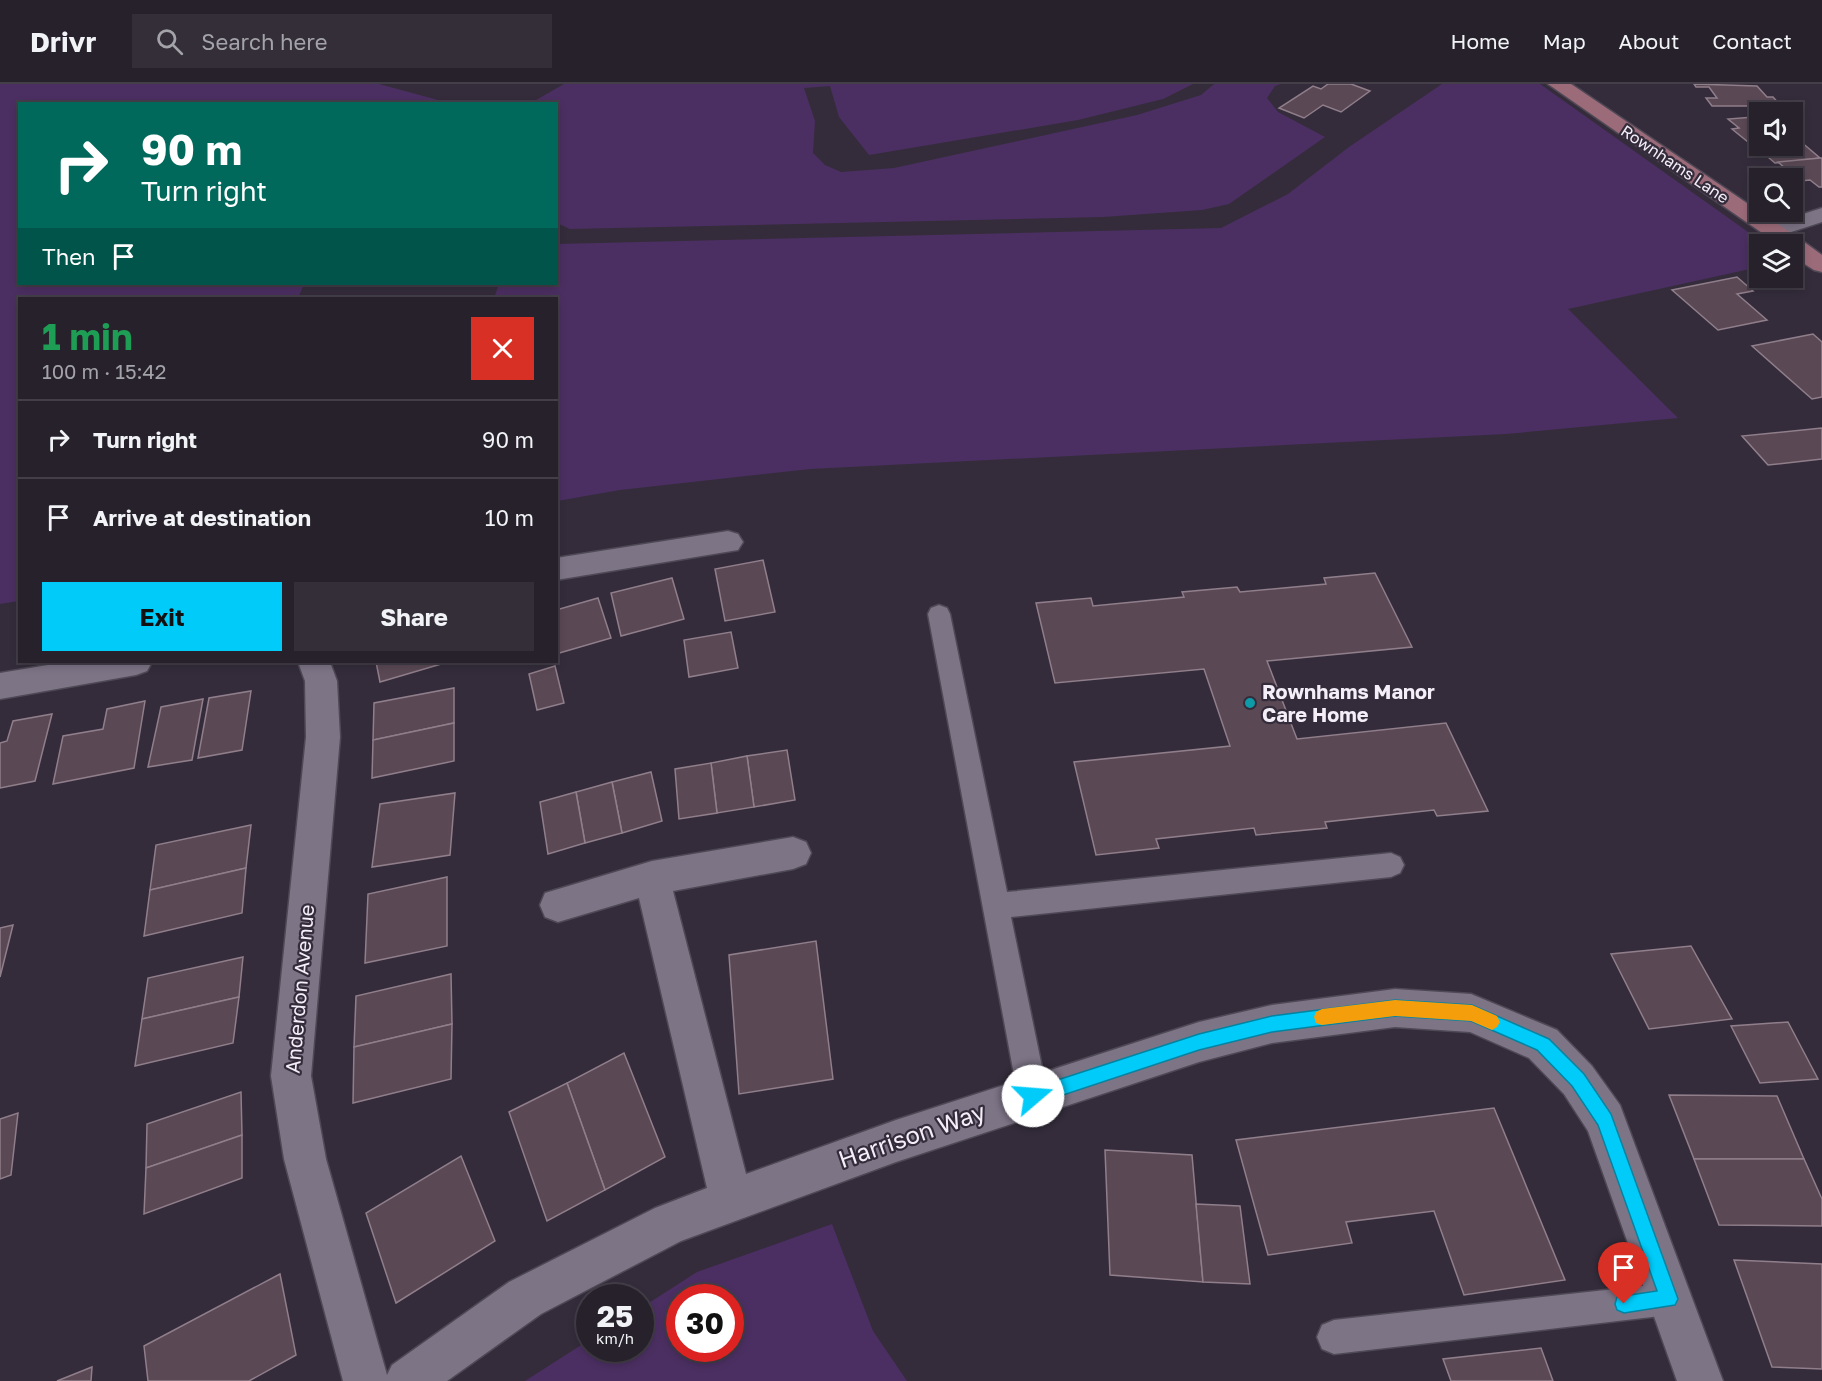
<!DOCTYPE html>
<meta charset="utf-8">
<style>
body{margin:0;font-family:"Golos Text",sans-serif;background:#332e38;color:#f1f3f6;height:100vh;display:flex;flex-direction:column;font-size:22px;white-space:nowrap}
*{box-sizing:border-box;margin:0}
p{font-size:20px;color:#a4a3a9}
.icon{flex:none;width:33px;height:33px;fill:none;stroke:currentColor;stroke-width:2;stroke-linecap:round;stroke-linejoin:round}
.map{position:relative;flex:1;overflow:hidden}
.drawer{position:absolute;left:18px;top:213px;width:540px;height:366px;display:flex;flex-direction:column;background:#27212c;border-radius:0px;box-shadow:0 3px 9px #0003,0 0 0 2px #433e48}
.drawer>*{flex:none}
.top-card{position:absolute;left:18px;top:18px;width:540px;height:183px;border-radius:0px;box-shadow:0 3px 9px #0003,0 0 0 2px #433e48;background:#00695c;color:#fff;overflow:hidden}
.tools{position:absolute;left:1749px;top:18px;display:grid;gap:12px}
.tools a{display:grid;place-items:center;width:54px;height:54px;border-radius:0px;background:#27212c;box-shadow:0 3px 9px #0003,0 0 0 2px #433e48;font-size:30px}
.speed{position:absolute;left:576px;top:1200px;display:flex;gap:12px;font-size:30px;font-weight:700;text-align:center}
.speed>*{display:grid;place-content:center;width:78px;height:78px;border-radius:50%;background:#27212c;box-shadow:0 3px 9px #0003,0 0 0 2px #433e48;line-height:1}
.speed small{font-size:15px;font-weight:400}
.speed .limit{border:9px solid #d22;background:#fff;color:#111}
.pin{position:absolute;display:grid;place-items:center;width:51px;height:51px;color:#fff;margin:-62px -26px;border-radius:50% 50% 50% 0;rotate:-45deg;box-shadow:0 0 6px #0007}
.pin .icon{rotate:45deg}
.me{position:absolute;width:66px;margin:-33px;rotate:72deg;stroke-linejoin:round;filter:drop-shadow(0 0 4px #0008)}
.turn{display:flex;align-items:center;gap:21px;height:126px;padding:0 24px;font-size:27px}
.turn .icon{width:78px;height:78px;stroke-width:2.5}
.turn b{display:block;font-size:42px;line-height:51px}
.then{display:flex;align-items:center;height:57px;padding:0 24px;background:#0003;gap:12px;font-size:22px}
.round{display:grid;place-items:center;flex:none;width:63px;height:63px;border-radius:0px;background:#332e38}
.head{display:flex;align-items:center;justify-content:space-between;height:102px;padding:0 24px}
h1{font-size:36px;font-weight:700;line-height:45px;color:#1e9e55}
.button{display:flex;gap:12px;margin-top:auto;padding:12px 24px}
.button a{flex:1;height:69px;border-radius:0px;background:#00cbf9;color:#111;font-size:24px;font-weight:700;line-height:69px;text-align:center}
.button a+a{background:#332e38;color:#f1f3f6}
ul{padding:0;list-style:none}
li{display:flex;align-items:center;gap:18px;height:78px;padding:0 24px;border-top:2px solid #433e48}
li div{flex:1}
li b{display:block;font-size:22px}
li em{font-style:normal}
header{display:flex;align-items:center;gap:36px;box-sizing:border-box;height:84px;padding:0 30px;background:#27212c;border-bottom:2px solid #433e48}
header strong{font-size:28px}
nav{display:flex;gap:33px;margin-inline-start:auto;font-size:21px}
.search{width:420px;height:54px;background:#332e38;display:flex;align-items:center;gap:15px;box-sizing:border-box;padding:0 21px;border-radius:0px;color:#a4a3a9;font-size:22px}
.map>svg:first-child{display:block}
</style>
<header>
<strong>Drivr</strong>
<div class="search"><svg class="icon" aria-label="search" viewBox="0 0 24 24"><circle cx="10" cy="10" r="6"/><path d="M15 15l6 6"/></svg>Search here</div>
<nav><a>Home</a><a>Map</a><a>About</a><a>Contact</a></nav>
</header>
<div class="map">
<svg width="1822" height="1297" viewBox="0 0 1822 1297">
<rect width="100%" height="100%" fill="#342c3b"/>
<g fill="#4b2f62" fill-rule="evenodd">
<path d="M 0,0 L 379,0 L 449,19 L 20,20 L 20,200 L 304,200 L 298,214 L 20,214 L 19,517 L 0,520 Z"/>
<path d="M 564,0 L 1193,0 L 1163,15 L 1078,36 L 869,71 L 839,33 L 830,2 L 804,4 L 815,37 L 813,69 L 825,81 L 841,88 L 894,84 L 1137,31 L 1201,11 L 1214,0 L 1281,0 L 1275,2 L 1267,14 L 1278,28 L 1325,53 L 1229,120 L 1202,126 L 1103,133 L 570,145 L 557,139 L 556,20 L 531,19 Z"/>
<path d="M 1442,0 L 1540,0 L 1765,160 L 1760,160 L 1759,183 L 1568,225 L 1678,334 L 1506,350 L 810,385 L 620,406 L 557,417 L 556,214 L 494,214 L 499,200 L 556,200 L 557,160 L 1221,144 L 1288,110 L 1349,63 Z"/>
<path d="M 832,1140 L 873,1247 L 907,1297 L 525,1297 L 589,1256 L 590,1264 L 640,1264 L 641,1224 L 697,1188 ZM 680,1214 L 730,1214 L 730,1264 L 680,1264 Z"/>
</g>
<g fill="#5a4955" stroke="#907e8b" stroke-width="1.5">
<path d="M 1328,0 L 1351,0 L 1370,7 L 1341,28 L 1323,21 L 1304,34 L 1279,24 L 1313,2 L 1321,5 Z"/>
<path d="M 1694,0 L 1757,2 L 1767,13 L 1773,13 L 1781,22 L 1712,22 L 1706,14 L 1717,14 L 1709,3 L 1696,3 Z"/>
<path d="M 1754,33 L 1760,37 L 1761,62 L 1753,62 L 1732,45 L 1739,44 L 1728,35 Z"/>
<path d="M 1800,57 L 1820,74 L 1775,79 L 1755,62 L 1792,62 L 1792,58 Z"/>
<path d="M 1820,74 L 1822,74 L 1822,103 L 1819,103 L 1810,96 L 1800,97 L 1778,78 Z"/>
<path d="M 1737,193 L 1753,207 L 1737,210 L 1767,236 L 1718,246 L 1672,206 Z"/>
<path d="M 1813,250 L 1822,258 L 1822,313 L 1812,315 L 1752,262 Z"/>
<path d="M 1822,344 L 1822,375 L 1768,381 L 1742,352 Z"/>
<path d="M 763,476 L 775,528 L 725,537 L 715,485 Z"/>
<path d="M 1375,489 L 1412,563 L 1267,577 L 1297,655 L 1446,639 L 1488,727 L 1437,732 L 1434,726 L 1325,738 L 1327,744 L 1256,751 L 1254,744 L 1156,755 L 1159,764 L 1096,771 L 1074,678 L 1230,662 L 1204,585 L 1055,599 L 1036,519 L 1091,514 L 1093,522 L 1184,513 L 1182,508 L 1237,503 L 1240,508 L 1326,500 L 1324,494 Z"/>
<path d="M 672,494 L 684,535 L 621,552 L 611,509 Z"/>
<path d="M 598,514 L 611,554 L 556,570 L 556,526 Z"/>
<path d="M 731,548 L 738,584 L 689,593 L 684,556 Z"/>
<path d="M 376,578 L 448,578 L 380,598 Z"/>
<path d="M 555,582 L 564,619 L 537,626 L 529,590 Z"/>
<path d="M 454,604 L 454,639 L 373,656 L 374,619 Z"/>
<path d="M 251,607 L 242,666 L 198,674 L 209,614 Z"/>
<path d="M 203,615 L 192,676 L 148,683 L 161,623 Z"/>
<path d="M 145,617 L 134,684 L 53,700 L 63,652 L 103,645 L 107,625 Z"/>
<path d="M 52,630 L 35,697 L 0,704 L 0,659 L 7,657 L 13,637 Z"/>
<path d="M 454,639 L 454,677 L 372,694 L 373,656 Z"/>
<path d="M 787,666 L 795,716 L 754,723 L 747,672 Z"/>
<path d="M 747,672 L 754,723 L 717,729 L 711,679 Z"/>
<path d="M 711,679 L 717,729 L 679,735 L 675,685 Z"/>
<path d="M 651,688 L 662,737 L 622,749 L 612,698 Z"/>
<path d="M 612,698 L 622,749 L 585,759 L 576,708 Z"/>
<path d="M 576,708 L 585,759 L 548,770 L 540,718 Z"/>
<path d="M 455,709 L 450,771 L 372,783 L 380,720 Z"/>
<path d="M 251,741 L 246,784 L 150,806 L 156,761 Z"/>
<path d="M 246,784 L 242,829 L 144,852 L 150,806 Z"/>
<path d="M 447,793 L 447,862 L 365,879 L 368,810 Z"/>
<path d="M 13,841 L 0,893 L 0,844 Z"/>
<path d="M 816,857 L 833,995 L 739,1010 L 729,871 Z"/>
<path d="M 1691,862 L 1732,935 L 1649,945 L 1611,870 Z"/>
<path d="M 243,873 L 239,913 L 142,935 L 148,894 Z"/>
<path d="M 451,890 L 452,940 L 354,963 L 356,912 Z"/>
<path d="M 239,913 L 233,959 L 135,982 L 142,935 Z"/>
<path d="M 1788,938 L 1818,995 L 1760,999 L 1731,942 Z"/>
<path d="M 452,940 L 451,995 L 353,1019 L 354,963 Z"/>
<path d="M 624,969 L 665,1073 L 605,1106 L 567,999 Z"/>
<path d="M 567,999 L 605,1106 L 547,1137 L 509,1028 Z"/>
<path d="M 241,1008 L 242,1051 L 146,1084 L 147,1040 Z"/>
<path d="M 1669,1011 L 1777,1012 L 1804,1075 L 1694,1075 Z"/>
<path d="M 1494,1024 L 1565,1196 L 1464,1211 L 1434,1127 L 1346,1138 L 1352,1159 L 1268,1171 L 1236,1056 Z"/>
<path d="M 18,1029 L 11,1091 L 0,1095 L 0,1035 Z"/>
<path d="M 242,1051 L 242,1094 L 144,1130 L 146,1084 Z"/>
<path d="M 1105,1066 L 1192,1071 L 1203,1198 L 1110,1191 Z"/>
<path d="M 461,1072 L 495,1157 L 396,1219 L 366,1129 Z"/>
<path d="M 1694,1075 L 1804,1075 L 1822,1115 L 1822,1142 L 1719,1141 Z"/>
<path d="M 1196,1120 L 1240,1122 L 1250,1200 L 1203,1198 Z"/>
<path d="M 1734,1176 L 1822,1180 L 1822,1285 L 1772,1283 Z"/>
<path d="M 280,1190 L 296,1271 L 249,1297 L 148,1297 L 144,1262 Z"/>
<path d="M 1541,1264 L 1553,1297 L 1451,1297 L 1443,1275 Z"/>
<path d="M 92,1283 L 91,1297 L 57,1297 Z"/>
</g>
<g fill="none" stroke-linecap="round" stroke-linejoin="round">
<g stroke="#4f4855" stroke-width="3">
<g id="lane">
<path d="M 939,521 L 947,524 L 950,530 L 1007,808 L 1391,769 L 1400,773 L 1404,781 L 1400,789 L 1391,793 L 1011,833 L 1048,1012 L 1043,1022 L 1033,1027 L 1023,1022 L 1018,1012 L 928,530 L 931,524 Z"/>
<path d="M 1669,1199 L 1681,1203 L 1685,1215 L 1681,1227 L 1669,1231 L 1334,1270 L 1322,1265 L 1317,1253 L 1322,1241 L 1334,1236 Z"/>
</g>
</g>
<g stroke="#4f4855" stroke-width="3">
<g id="street">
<path d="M 1822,124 L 1822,138 L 1773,154 L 1765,152 L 1762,147 L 1765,142 Z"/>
<path d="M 728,447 L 738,450 L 743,458 L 738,466 L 556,496 L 556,474 Z"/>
<path d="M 66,578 L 152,578 L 147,587 L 136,591 L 0,615 L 0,589 Z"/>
<path d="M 298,578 L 330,578 L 337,597 L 340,653 L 311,992 L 326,1075 L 387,1291 L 392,1281 L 509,1198 L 655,1124 L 707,1104 L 639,814 L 558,838 L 545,833 L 540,821 L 545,809 L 652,777 L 793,753 L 806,758 L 811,769 L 806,780 L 793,785 L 673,807 L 746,1090 L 896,1036 L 1199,938 L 1272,921 L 1395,905 L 1471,910 L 1557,946 L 1592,982 L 1620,1021 L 1723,1297 L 1677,1297 L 1588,1047 L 1564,1010 L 1529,974 L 1470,948 L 1395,943 L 1272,959 L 1199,978 L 896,1078 L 681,1157 L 541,1230 L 447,1297 L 343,1297 L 284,1075 L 271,992 L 306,653 L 305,597 Z"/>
</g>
</g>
<g stroke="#4f4855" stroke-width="3">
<path id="secondary" d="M 1548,0 L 1571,0 L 1800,155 L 1822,171 L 1822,188 L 1814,186 L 1792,172 L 1792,160 L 1778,160 Z"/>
</g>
<use href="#lane" fill="#7d7486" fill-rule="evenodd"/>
<use href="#street" fill="#7d7486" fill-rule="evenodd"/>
<use href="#secondary" fill="#9c6b79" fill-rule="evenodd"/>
</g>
<path fill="#00cbf9" stroke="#0084a2" stroke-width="1.5" d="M 1395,916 L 1472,921 L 1549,955 L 1584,990 L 1611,1030 L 1678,1215 L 1675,1221 L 1624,1229 L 1617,1226 L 1615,1220 L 1617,1213 L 1657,1207 L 1598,1041 L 1572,1002 L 1537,966 L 1471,937 L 1395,932 L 1272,948 L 1199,966 L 1033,1021 L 1027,1018 L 1024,1012 L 1027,1006 L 1033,1004 L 1199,950 L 1272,932 Z"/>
<path fill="#f59e0b" d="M 1395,916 L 1472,921 L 1497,932 L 1500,938 L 1497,943 L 1492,946 L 1471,937 L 1395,932 L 1322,941 L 1316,939 L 1314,933 L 1316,928 L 1322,925 Z"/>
<circle fill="#0f9aa8" stroke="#342c3b" stroke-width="2" cx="1250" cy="619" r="6"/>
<g text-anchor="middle" stroke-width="4.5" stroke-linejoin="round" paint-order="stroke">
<g font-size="16" fill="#f3eef8" stroke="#342c3b">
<text transform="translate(1675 80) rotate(34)" y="6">Rownhams Lane</text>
</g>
<g font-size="20" font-weight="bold" fill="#f3eef8" stroke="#342c3b" text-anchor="start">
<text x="1262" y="615">Rownhams Manor<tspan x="1262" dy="23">Care Home</tspan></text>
</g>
<g font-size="20" fill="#f3eef8" stroke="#342c3b">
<text transform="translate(300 905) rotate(-85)" y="7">Anderdon Avenue</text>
</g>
<g font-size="24" fill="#f3eef8" stroke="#342c3b">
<text transform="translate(912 1052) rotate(-19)" y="8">Harrison Way</text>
</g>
</g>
</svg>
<div class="tools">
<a><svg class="icon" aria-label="sound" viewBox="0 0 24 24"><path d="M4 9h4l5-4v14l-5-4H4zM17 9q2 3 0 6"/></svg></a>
<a><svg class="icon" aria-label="search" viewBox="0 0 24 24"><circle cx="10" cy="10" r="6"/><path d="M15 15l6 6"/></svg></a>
<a><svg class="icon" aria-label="layers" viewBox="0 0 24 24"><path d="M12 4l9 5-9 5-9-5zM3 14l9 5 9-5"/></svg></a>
</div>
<div class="speed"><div>25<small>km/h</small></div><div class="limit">30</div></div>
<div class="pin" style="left:1624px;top:1220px;background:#d93025"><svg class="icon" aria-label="arrive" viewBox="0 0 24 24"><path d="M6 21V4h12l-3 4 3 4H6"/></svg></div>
<svg class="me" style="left:1033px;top:1012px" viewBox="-20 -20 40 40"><circle r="19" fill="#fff"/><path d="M0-13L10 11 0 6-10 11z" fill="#00cbf9"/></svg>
<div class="top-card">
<div class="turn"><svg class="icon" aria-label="right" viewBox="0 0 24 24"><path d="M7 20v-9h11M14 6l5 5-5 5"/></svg><div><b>90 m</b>Turn right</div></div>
<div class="then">Then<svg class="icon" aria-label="arrive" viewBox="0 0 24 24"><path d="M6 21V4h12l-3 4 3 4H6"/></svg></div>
</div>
<section class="drawer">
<div class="head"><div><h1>1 min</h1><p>100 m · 15:42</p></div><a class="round" style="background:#d93025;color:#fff"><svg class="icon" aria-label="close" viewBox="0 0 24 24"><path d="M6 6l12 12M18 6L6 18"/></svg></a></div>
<ul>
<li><svg class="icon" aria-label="right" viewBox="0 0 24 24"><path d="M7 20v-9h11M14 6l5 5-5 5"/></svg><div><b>Turn right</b></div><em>90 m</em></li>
<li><svg class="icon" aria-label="arrive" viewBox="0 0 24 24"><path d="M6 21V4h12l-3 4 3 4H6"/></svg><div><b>Arrive at destination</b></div><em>10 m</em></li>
</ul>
<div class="button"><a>Exit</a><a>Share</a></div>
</section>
</div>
